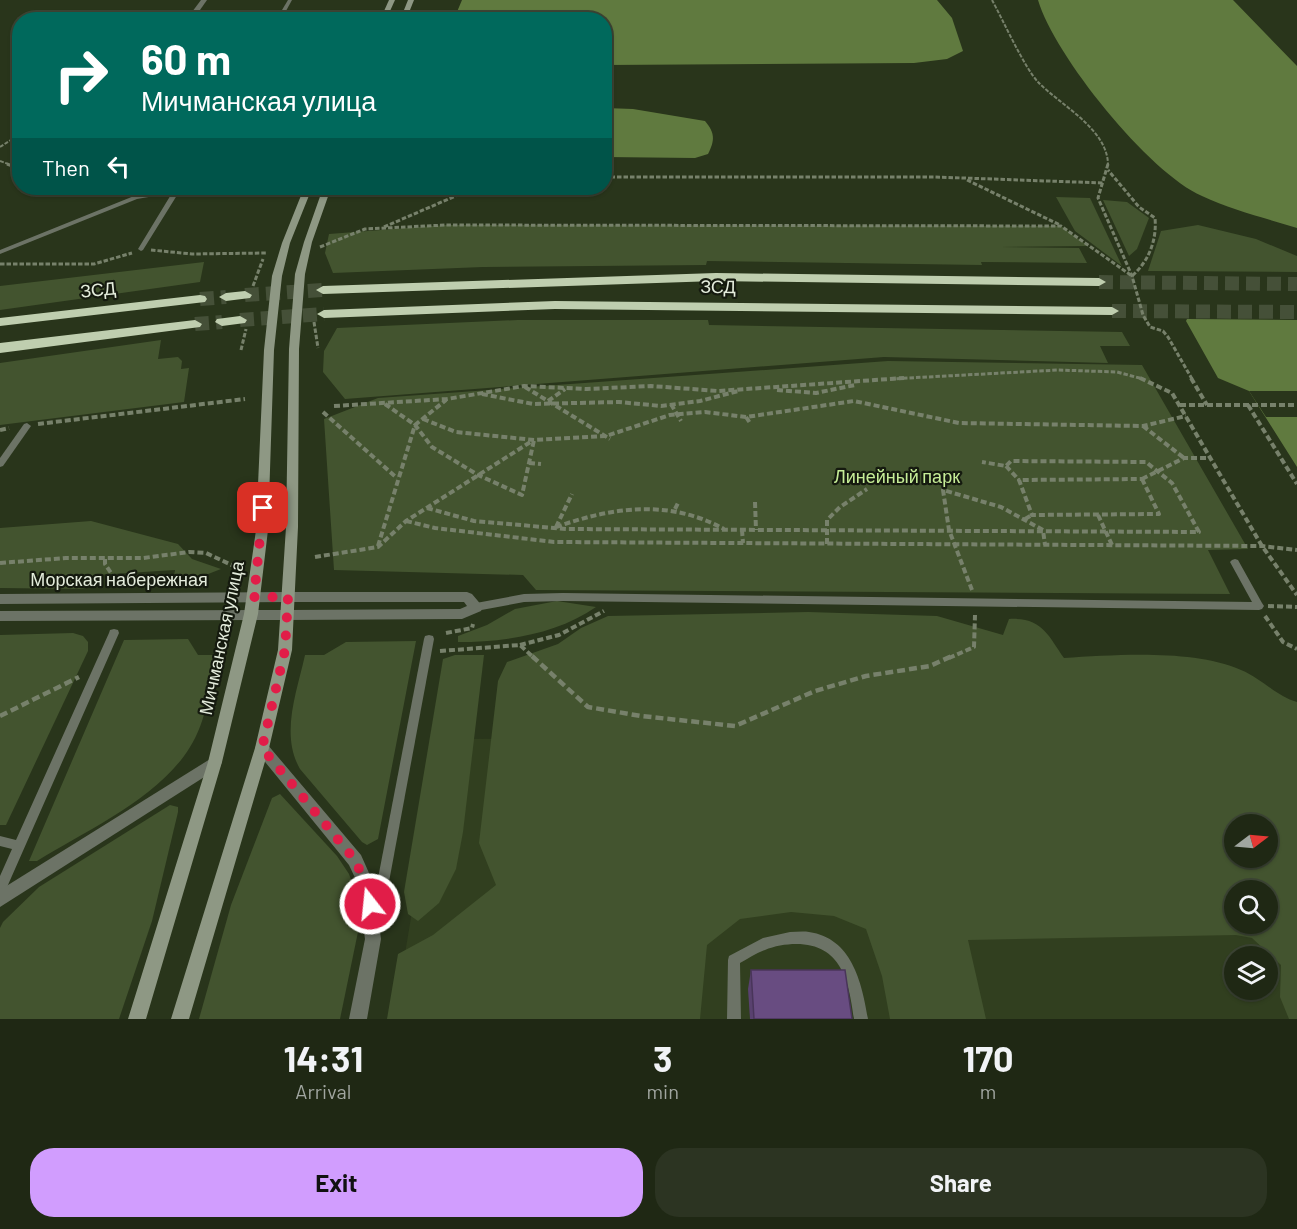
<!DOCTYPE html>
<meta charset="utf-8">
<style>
body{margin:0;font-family:Barlow,sans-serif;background:#2c3422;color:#f1f3f6;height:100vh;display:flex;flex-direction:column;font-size:22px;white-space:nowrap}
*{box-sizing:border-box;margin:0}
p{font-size:20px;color:#a1a6a0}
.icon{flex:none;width:33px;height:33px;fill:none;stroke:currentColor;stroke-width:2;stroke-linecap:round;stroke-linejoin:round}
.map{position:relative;height:1019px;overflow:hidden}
.side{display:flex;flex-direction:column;background:#1f2814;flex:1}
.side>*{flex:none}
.banner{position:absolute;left:12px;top:12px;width:600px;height:183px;border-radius:24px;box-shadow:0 2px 4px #0004,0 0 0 2px #3c4434;background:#00695c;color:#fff;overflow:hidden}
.needle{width:39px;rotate:74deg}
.buttons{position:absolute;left:1224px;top:814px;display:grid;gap:12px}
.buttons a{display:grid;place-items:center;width:54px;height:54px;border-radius:50%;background:#1f2814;box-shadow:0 2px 4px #0004,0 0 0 2px #3c4434;font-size:30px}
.pin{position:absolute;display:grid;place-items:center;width:51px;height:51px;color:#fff;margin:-26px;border-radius:12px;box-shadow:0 3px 9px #0006}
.me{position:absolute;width:66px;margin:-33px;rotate:344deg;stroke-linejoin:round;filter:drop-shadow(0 0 4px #0008)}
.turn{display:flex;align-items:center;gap:21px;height:126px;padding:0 30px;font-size:27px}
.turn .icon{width:78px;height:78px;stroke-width:2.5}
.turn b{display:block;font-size:42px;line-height:51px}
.then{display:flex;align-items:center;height:57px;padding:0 30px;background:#0003;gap:12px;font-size:22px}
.eta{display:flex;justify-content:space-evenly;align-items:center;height:102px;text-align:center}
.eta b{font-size:36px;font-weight:700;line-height:42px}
.action{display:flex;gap:12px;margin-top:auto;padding:12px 30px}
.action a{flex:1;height:69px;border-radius:24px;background:#d19dfe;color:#111;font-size:24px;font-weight:700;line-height:69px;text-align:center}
.action a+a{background:#2c3422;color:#f1f3f6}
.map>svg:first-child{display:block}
</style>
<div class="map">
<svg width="1297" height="1019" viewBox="0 0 1297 1019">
<rect width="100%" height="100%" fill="#29351b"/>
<path fill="#313f1f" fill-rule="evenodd" d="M 1297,737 L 1297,1019 L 394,1019 L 441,739 ZM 1234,825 L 1268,825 L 1268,858 L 1234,858 ZM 1234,891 L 1268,891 L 1268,924 L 1234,924 ZM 1234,957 L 1268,957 L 1268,990 L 1234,990 Z"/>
<g fill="#43542f" fill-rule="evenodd">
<path d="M 1056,197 L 1090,198 L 1122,266 L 1075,231 Z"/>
<path d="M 1103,200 L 1127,202 L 1149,218 L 1137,249 L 1129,256 Z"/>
<path d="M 446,225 L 1061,226 L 1088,246 L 1000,247 L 1079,248 L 1087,263 L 981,262 L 982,265 L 707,261 L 706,265 L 483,267 L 333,273 L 325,253 L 329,234 Z"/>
<path d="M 1198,225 L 1256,239 L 1297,256 L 1297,272 L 1148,271 L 1161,231 Z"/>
<path d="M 204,262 L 200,282 L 0,310 L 0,286 Z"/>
<path d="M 518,320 L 708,320 L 709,325 L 1122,332 L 1130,346 L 1100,346 L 1108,363 L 884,357 L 345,399 L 323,372 L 324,351 L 337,328 Z"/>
<path d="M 161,340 L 158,359 L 178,357 L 182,361 L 181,369 L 189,368 L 184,402 L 0,425 L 0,363 Z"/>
<path d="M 888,361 L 1142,365 L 1248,549 L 1208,550 L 1230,594 L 536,590 L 523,575 L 334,570 L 324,419 L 378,398 Z"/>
<path d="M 91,521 L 178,544 L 192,559 L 221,569 L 198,578 L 174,577 L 175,570 L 96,575 L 83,589 L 0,588 L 0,528 Z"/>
<path d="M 557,601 L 596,607 C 557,634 506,642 458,642 L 458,636 L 487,625 L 515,609 Z"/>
<path d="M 808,612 L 937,616 L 1003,635 L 1009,619 C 1042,617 1048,635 1064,658 C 1117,655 1192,649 1241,670 C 1261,678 1276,696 1297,702 L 1297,1019 L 1289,1019 L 1280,997 L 1281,965 L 1252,938 L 1236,935 L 968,940 L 986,1019 L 890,1019 L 882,976 L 866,929 L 834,916 L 791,912 L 740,919 L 707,945 L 700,1019 L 387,1019 L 398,954 L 433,935 L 496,885 L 479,843 L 498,681 L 507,662 L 558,644 L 581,628 L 608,616 ZM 1234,825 L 1268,825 L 1268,858 L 1234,858 ZM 1234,891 L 1268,891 L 1268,924 L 1234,924 Z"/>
<path d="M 73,633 L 83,636 L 88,642 L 88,651 L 6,825 L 0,825 L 0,635 Z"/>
<path d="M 188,639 L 198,655 L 218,655 C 210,684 207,721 190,747 C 159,798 87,830 37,861 L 29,861 L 124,640 Z"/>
<path d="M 416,641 L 378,839 L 367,845 L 362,842 L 300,769 C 280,734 297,692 305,655 L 324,655 L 346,642 Z"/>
<path d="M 455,655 L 484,655 L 463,832 L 456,869 L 439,903 L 418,921 L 408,914 L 404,892 L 443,659 Z"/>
<path d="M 280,794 L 337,856 L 349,874 L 358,899 L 359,927 L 340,1019 L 199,1019 L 231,905 L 272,798 Z"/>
<path d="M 170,805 L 178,807 L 178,812 L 152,921 L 119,1019 L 0,1019 L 0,928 L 3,922 L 39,887 Z"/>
</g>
<g fill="#607a3f">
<path d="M 462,0 L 937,0 L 952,18 L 963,51 L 947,59 L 914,63 L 605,65 L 604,20 L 454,19 Z"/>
<path d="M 1038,0 L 1233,0 L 1297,66 L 1297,228 C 1265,218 1232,210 1202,196 C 1149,173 1054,55 1038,0 Z"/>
<path d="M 605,108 L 633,109 L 705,121 C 715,133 715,140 708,154 L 695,158 L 605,157 Z"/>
<path d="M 1187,319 L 1297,320 L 1297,467 L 1249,391 L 1218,378 L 1186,321 Z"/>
</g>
<path fill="#29351b" d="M 1249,391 L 1297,391 L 1297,417 L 1266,417 Z"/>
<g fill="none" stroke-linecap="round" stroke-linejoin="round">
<g stroke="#455038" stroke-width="14" stroke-dasharray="14 7" stroke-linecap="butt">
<path d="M 1099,282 L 1297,284"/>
<path d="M 245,295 L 323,290"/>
<path d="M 200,299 L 226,297"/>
<path d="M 1112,311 L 1297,312"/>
<path d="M 240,320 L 324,314"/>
<path d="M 195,324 L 222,322"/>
</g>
<g stroke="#77816b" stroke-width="2" stroke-dasharray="4 1.5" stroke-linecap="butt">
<path d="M 992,0 C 1003,20 1024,67 1038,82 C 1060,105 1108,129 1108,165"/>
<path d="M 0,147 L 20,134"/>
<path d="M 0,161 L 11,165"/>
</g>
<g stroke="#77816b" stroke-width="3" stroke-dasharray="4.5 2" stroke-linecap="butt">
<path d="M 7,164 L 20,169"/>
<path d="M 1108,164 L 1098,198 L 1132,276 L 1143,315 L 1150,327 L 1163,331 L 1168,337 L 1192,379"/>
<path d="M 604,177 L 935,177 L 1103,183"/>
<path d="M 967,180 L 1060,225"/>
<path d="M 95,188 L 114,193"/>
<path d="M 384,227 L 474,188"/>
<path d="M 320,247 L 365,229 L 446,225 L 1061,226 L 1132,276 C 1149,261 1157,240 1155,218 L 1139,207 L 1108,170"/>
<path d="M 151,250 L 192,254 L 266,253"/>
<path d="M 0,264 L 94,264 L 132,253"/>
<path d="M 253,286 L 263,259"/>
<path d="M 314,322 L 318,348"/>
<path d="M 241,350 L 246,329"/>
<path d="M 890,379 L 1058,370 L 1117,372 L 1143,379"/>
</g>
<g stroke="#77816b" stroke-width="4" stroke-dasharray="6 3" stroke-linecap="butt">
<path d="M 1140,378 L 1172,393 L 1262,546 L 1297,595"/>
<path d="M 1191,378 L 1207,405"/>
<path d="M 525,387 L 610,439"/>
<path d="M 777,390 L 816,393 L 855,385"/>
<path d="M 482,394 L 533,404 L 619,402 L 661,406 L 700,401 L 738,391"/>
<path d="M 548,401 L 565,389"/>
<path d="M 385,404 L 415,425 L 432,447 L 478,475 L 522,495 L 534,440"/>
<path d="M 671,404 L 681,421"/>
<path d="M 1180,405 L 1297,405"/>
<path d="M 1248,405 L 1297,484"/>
<path d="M 334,406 L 447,399 L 524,386 L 587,389 L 651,386 L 718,391 L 904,378"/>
<path d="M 323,412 L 397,478"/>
<path d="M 746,417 L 750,423"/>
<path d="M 423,419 L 456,432 L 534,440 L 606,436 L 670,415 L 705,412 L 746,417 L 854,401 L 959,423 L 1143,426 L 1186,416"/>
<path d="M 38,424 L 245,399"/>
<path d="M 1143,426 L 1184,458"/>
<path d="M 0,430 L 9,428"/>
<path d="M 529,463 L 541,464"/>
<path d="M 1006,466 L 1019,480"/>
<path d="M 1142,479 L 1184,458 L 1210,458"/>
<path d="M 1142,479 L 1159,514 L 1032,515 L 1019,480 Z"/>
<path d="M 755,502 L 756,530"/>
<path d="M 427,508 L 474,521 L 566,529 L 1199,532 L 1172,483 L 1146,462 L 1011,461 L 1006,466 L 982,462"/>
<path d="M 675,509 L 679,501"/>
<path d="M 1098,515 L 1112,545"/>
<path d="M 1025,519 L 1032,515"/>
<path d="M 406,521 L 435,528 L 554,542 L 1262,546 L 1297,550"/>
<path d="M 556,527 C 613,507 669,499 724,529"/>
<path d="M 556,527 L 572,494"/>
<path d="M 742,530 L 743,543"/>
<path d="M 827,544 L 827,520 L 840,507 L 867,489"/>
<path d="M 378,546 L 415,425 L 446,400"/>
<path d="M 315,557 L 378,547 L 406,521 L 532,441"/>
<path d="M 105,559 L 105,564 L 120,586"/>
<path d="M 0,563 L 66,558 L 143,558 L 189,552 L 206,553 L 236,567"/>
<path d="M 972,590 L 949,530 L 943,490 L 1001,507 L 1043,530 L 1045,545"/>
<path d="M 1268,606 L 1297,607"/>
<path d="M 1265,616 L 1283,642 L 1297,649"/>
<path d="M 446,633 L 472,628 L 473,624"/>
<path d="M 520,645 L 559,635 L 604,611"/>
<path d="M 440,651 L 520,645 L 534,658"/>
<path d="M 949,658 L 974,647 L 975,615"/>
</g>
<g stroke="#77816b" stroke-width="4.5" stroke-dasharray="8 4" stroke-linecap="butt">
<path d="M 532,656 L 588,707 L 641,716 L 735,726 L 815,691 L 866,676 L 930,666 L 952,656"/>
<path d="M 0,716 L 79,677"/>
</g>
<g fill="#6c7366" fill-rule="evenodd">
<path d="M 288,0 L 292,0 L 281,20 L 276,20 Z"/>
<path d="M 183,188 L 195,188 L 179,192 L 143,250 L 141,251 L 138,249 L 172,193 L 137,199 L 0,254 L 0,250 L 134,196 Z"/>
<path d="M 27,423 L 31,426 L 3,466 L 0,467 L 0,458 L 24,424 Z"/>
<path d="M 1235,559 L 1238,560 L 1262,603 L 1264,606 L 1262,609 L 1259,610 L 563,601 L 524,602 L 476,611 L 473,610 L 471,607 L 473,604 L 476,603 L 524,594 L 563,593 L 1252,602 L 1230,562 L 1232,560 Z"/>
<path d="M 114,629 L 118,630 L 119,633 L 4,894 L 0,896 L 0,876 L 12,849 L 0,846 L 0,836 L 16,840 L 109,633 L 110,630 Z"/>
<path d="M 429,635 L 433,636 L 434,639 L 381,925 L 379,929 L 375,931 L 371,929 L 369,925 L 424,639 L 425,636 Z"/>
<path d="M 790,932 C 796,932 803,931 809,932 C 852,938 862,983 868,1019 L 854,1019 C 849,982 842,944 796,944 C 786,944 774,946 765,950 C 756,953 748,959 740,963 L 741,1019 L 727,1019 L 728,960 L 729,956 L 763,938 Z"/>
</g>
<g fill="#6c7366" fill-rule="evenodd">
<path d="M 201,0 L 207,0 L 193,20 L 186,20 Z"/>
<path d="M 288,592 L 467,592 L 472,594 L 483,607 L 481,611 L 462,619 L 287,620 L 282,619 L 280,615 L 282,611 L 287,610 L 460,609 L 467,606 L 464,602 L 288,602 L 283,600 L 282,597 L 283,594 Z"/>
<path d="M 262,742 L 267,744 L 361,855 L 373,882 L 381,939 L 367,1019 L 349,1019 L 365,939 L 357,882 L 349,865 L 257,752 L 255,748 L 257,744 Z"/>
<path d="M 215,756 L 220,757 L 222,762 L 220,767 L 0,907 L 0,890 Z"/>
</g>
<g fill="#6c7366" fill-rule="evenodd">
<path d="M 288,592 L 293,594 L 294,597 L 293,600 L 288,602 L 0,604 L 0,594 Z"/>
<path d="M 287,610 L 292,611 L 294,615 L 292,619 L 287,620 L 0,621 L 0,611 Z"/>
</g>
<g fill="#8e9884" fill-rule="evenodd">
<path d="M 389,0 L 395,0 L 386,20 L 380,20 Z"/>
<path d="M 408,0 L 414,0 L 406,20 L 400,20 Z"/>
<path d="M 304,188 L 312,188 L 290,243 L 282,276 L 274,350 L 268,530 L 258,614 L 222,762 L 146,1019 L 128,1019 L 208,762 L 244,614 L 256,530 L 264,350 L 272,276 L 282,243 Z"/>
<path d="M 323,188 L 331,188 L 312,242 L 305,274 L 299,349 L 298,527 L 292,650 L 269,748 L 189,1019 L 171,1019 L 255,748 L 278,650 L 286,527 L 289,349 L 295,274 L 304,242 Z"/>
</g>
<g fill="#bfceaf" fill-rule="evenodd">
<path d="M 716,273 L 1099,278 L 1106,282 L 1099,286 L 716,281 L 323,294 L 316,290 L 323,286 Z"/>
<path d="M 245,291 L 252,295 L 250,298 L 226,301 L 219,297 L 226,293 Z"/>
<path d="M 200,295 L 205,296 L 207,299 L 205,302 L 0,326 L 0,318 Z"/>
<path d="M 555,301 L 1112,307 L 1119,311 L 1112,315 L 555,309 L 324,318 L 317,314 L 324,310 Z"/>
<path d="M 240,316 L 247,320 L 245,323 L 222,326 L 215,322 L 217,319 Z"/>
<path d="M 195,320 L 202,324 L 200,327 L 0,353 L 0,343 Z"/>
</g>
</g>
<path fill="#59416f" d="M 751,970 L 852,1019 L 750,1019 L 748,989 Z"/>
<path fill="#684c81" stroke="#49355a" stroke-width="1.5" d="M 751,970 L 845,970 L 852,1019 L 754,1019 Z"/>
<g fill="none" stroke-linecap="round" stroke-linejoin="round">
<path stroke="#e11d48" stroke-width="10" stroke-dasharray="0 18" d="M 263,508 L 254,597 L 288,597 L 285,650 L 262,748 L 355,860 L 365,882 L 370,904"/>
</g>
<g text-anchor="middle" stroke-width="4.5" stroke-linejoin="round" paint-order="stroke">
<g font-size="18" fill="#e4ecdc" stroke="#151a0f">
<text transform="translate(718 287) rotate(1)" y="6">ЗСД</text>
<text transform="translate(98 290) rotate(-6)" y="6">ЗСД</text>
<text x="119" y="586">Морская набережная</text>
<text transform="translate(222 638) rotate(-78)" y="6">Мичманская улица</text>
</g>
<g font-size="18" fill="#c6ed97" stroke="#151a0f">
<text x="897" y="483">Линейный парк</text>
</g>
</g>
</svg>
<div class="buttons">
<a><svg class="needle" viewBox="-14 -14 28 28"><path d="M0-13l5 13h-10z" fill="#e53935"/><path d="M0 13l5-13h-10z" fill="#a1a6a0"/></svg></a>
<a><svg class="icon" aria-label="search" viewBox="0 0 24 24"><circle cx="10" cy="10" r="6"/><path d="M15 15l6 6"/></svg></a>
<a><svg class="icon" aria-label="layers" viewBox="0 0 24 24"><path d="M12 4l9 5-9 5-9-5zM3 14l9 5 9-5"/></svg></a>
</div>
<div class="pin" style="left:263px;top:508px;background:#d93025"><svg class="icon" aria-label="arrive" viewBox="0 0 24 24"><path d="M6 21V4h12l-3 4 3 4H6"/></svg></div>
<svg class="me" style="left:370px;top:904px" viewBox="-20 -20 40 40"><circle r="17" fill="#e11d48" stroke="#fff" stroke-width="3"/><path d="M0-11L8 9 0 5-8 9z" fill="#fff"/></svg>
<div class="banner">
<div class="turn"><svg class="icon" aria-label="right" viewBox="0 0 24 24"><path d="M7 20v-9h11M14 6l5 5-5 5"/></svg><div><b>60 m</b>Мичманская улица</div></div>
<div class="then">Then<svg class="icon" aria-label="left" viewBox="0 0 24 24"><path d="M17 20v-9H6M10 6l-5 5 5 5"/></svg></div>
</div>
</div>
<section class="side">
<div class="eta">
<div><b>14:31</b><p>Arrival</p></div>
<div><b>3</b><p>min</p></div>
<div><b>170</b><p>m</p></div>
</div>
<div class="action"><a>Exit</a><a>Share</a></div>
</section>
